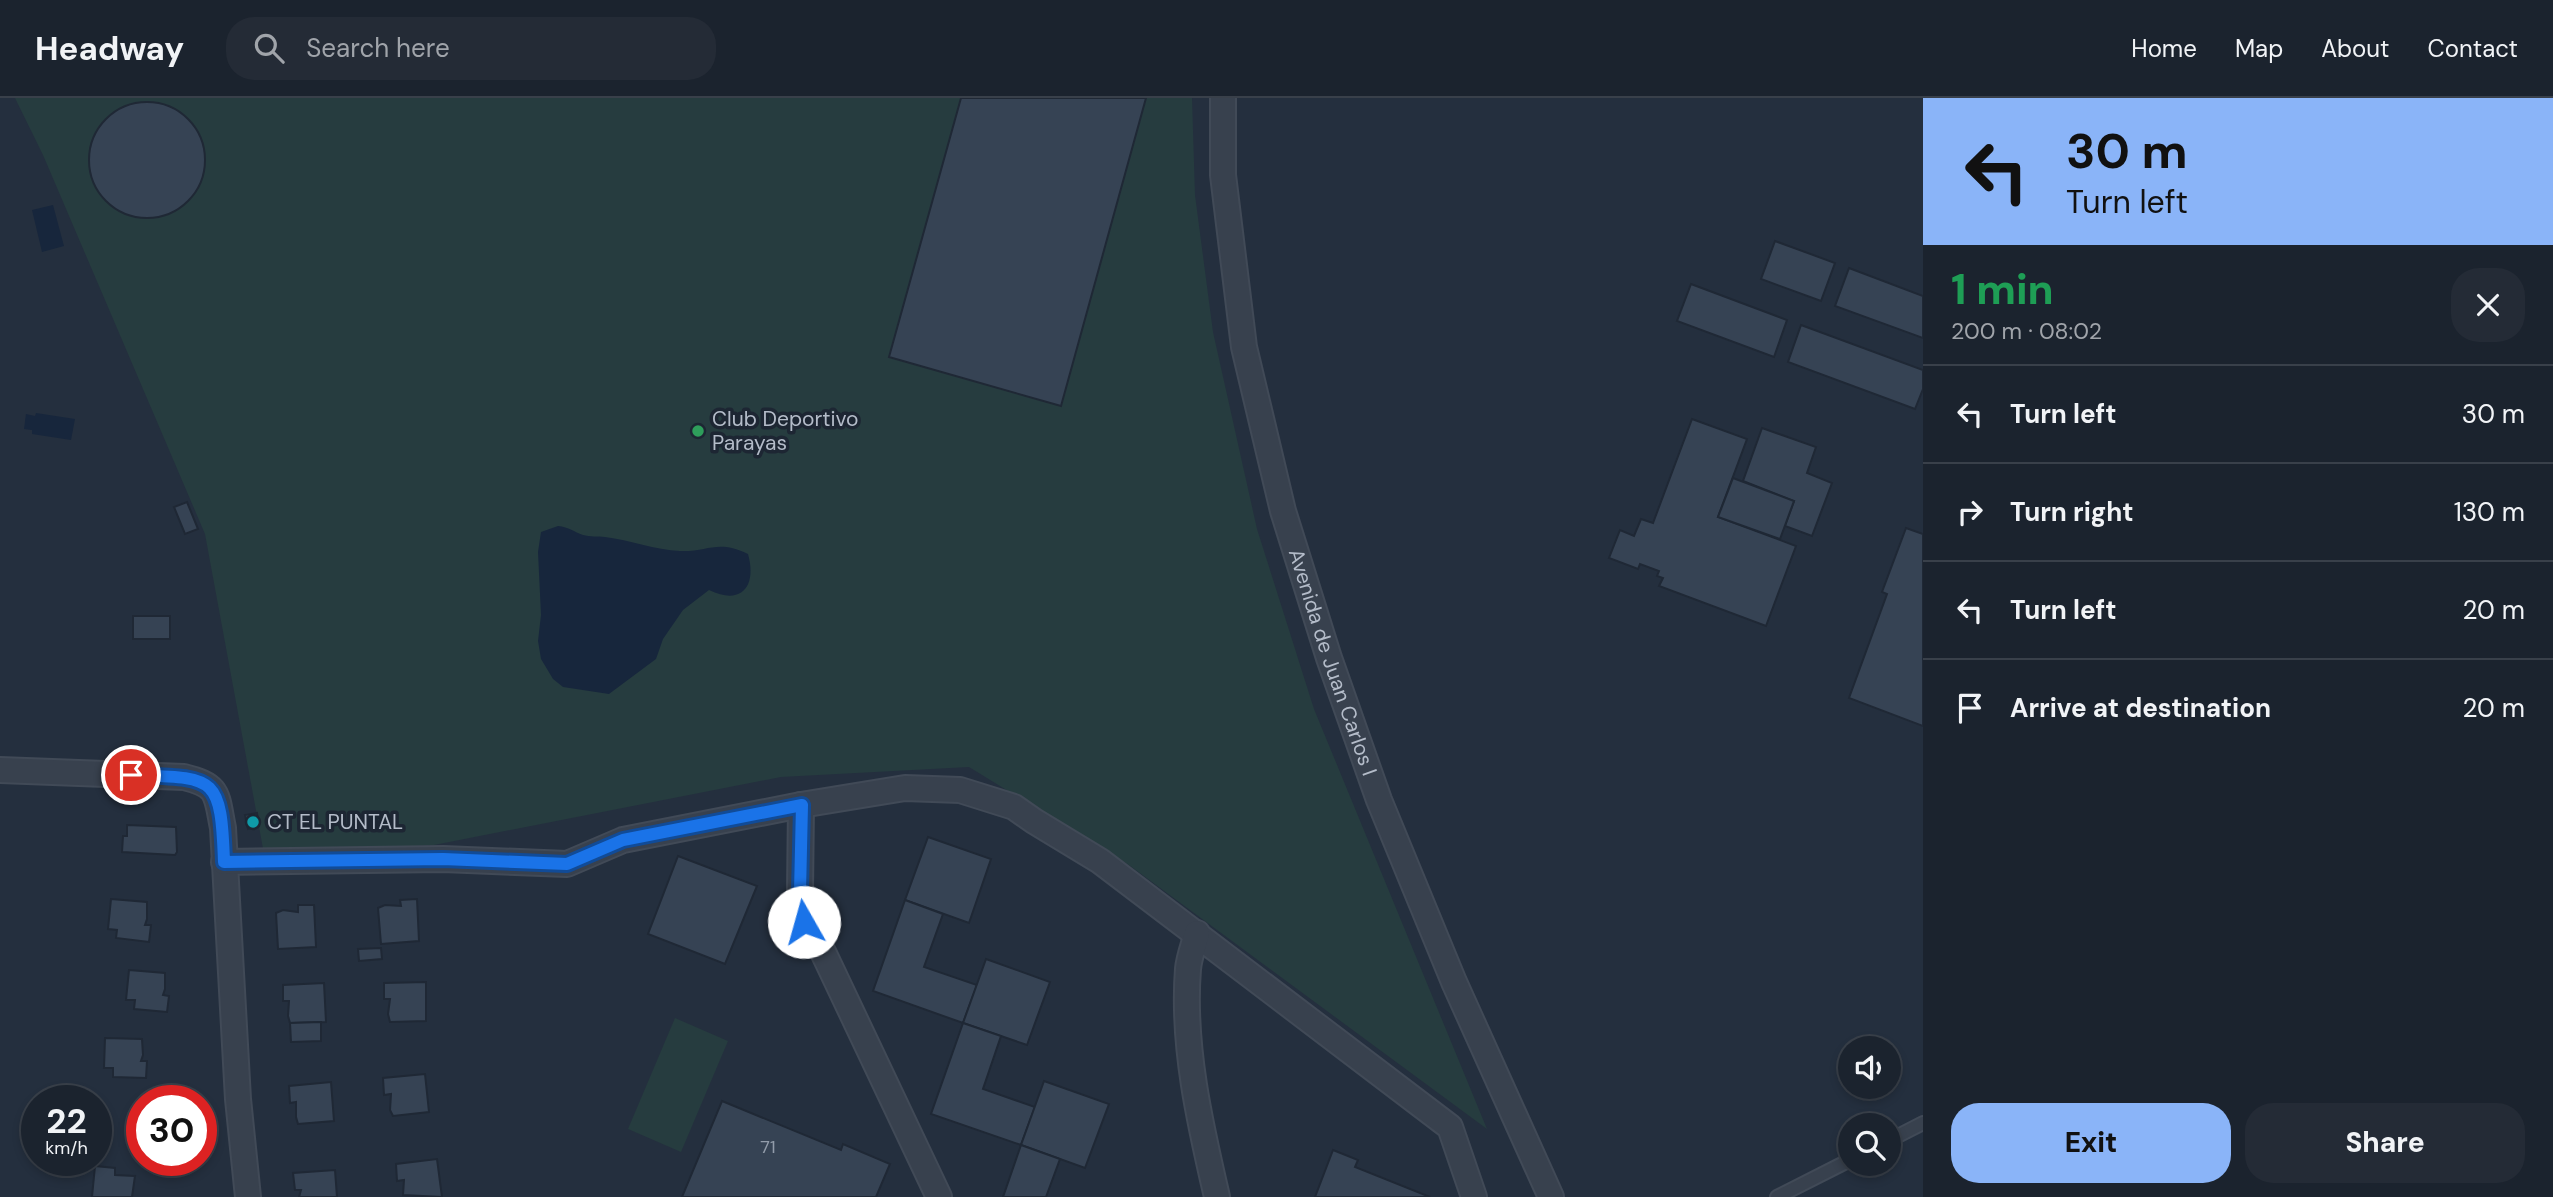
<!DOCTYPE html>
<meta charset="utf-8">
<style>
body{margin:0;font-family:"DM Sans",sans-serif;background:#242b36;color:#f1f3f6;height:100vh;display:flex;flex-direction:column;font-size:26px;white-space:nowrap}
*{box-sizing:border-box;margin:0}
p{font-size:23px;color:#a0a4aa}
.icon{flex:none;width:38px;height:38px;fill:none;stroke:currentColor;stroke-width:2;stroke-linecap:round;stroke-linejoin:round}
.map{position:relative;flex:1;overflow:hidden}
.panel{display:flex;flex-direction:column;background:#1b232e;width:630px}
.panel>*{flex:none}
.guide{background:#8ab4f8;color:#111;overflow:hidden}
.controls{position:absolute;left:1838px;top:938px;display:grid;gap:14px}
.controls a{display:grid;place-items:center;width:63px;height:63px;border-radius:50%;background:#1b232e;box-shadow:0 4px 10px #0003,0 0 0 2px #39404a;font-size:35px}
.speed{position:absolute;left:21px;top:987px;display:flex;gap:14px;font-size:35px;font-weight:700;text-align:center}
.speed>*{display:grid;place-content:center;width:91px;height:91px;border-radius:50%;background:#1b232e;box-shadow:0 4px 10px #0003,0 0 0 2px #39404a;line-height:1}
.speed small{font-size:18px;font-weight:400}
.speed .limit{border:10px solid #d22;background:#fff;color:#111}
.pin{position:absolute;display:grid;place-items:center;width:60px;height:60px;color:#fff;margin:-30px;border:4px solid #fff;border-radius:50%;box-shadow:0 2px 7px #0007}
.me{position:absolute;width:77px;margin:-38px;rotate:353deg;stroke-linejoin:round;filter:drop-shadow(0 0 5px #0008)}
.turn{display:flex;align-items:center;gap:24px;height:147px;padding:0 28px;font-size:32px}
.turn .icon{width:91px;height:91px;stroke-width:2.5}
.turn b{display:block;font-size:49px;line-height:60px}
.round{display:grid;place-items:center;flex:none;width:74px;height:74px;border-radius:28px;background:#242b36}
.head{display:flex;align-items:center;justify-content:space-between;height:119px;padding:0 28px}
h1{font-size:42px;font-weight:800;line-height:52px;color:#1e9e55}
.button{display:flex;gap:14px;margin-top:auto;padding:14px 28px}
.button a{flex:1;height:80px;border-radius:28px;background:#8ab4f8;color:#111;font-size:28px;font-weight:800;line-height:80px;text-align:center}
.button a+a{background:#242b36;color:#f1f3f6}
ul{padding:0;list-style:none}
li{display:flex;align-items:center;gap:21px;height:98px;padding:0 28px;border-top:2px solid #39404a}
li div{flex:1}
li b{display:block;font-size:26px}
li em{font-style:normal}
header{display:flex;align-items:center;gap:42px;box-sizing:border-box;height:98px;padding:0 35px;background:#1b232e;border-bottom:2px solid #39404a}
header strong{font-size:33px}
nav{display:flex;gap:38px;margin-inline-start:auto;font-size:24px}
.search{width:490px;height:63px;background:#242b36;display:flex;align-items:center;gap:18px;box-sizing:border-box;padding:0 24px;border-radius:28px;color:#a0a4aa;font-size:26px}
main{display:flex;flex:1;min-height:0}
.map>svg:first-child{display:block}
</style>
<header>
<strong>Headway</strong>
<div class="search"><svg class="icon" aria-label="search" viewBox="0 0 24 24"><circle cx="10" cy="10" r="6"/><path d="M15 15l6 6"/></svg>Search here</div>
<nav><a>Home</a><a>Map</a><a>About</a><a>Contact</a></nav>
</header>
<main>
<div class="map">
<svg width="1923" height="1099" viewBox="0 0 1923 1099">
<rect width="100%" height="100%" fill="#242f3e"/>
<g fill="#263c3f">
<path d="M 15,0 L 1192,0 L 1195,97 L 1213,234 L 1257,431 L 1314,611 L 1487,1031 L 1129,767 L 969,669 L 781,679 L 434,747 L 264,756 L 205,436 L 43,57 Z"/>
<path d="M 675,920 L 728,943 L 681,1054 L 628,1031 Z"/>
</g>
<g fill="#17263c">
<path d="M 53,107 L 64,148 L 42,154 L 32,112 Z"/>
<path d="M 36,315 L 75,321 L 71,342 L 32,336 L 32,332 L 24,331 L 26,316 L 35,318 Z"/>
<path d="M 558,428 C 569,429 574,434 583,437 C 590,439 598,438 605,439 C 630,442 655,452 680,453 C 709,454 717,441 748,456 C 757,488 742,508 709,492 L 683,512 L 663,541 L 656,561 L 609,596 L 563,589 L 553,581 L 541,561 L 538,543 L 541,517 L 538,454 L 541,434 Z"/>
</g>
<g fill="#364354" stroke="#1f2835" stroke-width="2">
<path d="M 961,0 L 1146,0 L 1061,308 L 889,259 Z"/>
<circle cx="147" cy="62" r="58"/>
<path d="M 1775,143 L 1835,165 L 1821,203 L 1761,181 Z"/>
<path d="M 1849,170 L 1923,198 L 1923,240 L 1835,208 Z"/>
<path d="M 1691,186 L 1787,222 L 1774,259 L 1677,223 Z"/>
<path d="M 1801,227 L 1923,272 L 1923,291 L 1915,311 L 1788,264 Z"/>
<path d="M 1692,321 L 1747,341 L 1718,419 L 1796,448 L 1766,528 L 1659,488 L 1663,480 L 1657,478 L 1659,473 L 1640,466 L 1638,471 L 1609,460 L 1620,432 L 1634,438 L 1641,421 L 1653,425 Z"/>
<path d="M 1762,330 L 1816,349 L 1807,375 L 1832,385 L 1812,438 L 1785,428 L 1794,403 L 1743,383 Z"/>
<path d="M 1733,380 L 1794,403 L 1780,441 L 1718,419 Z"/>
<path d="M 187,404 L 198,431 L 185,436 L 174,409 Z"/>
<path d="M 1906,430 L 1923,436 L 1923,628 L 1849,600 L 1887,496 L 1882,494 Z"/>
<rect x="133" y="518" width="37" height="23"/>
<path d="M 257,715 L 259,728 L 248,731 L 245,717 Z"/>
<path d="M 127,727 L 176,729 L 177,754 L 175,757 L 122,754 L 123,738 L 127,738 Z"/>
<path d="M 928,739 L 991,761 L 969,825 L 905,802 Z"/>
<path d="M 678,758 L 757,788 L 725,866 L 648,836 Z"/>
<path d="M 111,801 L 147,804 L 147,821 L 145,827 L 151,827 L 149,844 L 116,840 L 117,832 L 108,831 Z"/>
<path d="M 417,801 L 419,843 L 381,846 L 378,810 L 385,807 L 401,808 L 400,802 Z"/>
<path d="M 905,802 L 943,816 L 924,869 L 977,887 L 963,925 L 873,893 Z"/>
<path d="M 298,807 L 314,807 L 316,849 L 278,851 L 276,815 L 283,812 L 298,814 Z"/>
<path d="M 381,850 L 382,861 L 359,863 L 358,851 Z"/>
<path d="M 986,861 L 1050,884 L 1027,947 L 963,925 Z"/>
<path d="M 129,872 L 165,875 L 165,891 L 163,897 L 169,898 L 167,914 L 134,911 L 135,902 L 126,902 Z"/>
<path d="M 426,884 L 426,923 L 390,924 L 388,916 L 390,901 L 384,901 L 384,885 Z"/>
<path d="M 324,885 L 326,924 L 290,925 L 288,918 L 289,903 L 283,903 L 283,887 Z"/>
<path d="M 321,924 L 321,943 L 291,944 L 290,925 Z"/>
<path d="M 963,925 L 1001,938 L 983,991 L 1035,1009 L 1021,1047 L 931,1016 Z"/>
<path d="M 105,940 L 142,941 L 143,957 L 141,963 L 147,963 L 146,980 L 113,979 L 113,970 L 104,970 Z"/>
<path d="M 425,976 L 429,1014 L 393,1018 L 390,1012 L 391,996 L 384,997 L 383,980 Z"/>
<path d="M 1044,983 L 1109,1006 L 1085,1070 L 1021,1047 Z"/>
<path d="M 331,984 L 334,1023 L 298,1026 L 296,1019 L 296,1004 L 290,1005 L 289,988 Z"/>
<path d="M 722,1003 L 841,1052 L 843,1046 L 890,1066 L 876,1099 L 682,1099 Z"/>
<path d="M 1021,1047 L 1060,1061 L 1046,1099 L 1003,1099 Z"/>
<path d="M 1333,1052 L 1358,1062 L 1355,1069 L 1430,1099 L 1315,1099 Z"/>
<path d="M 437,1061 L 442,1099 L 403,1097 L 404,1082 L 397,1083 L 396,1066 Z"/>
<path d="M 159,1062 L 187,1062 L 179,1063 L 179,1070 L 159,1071 Z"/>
<path d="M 95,1068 L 115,1070 L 115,1077 L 135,1078 L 132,1099 L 92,1099 Z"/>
<path d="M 335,1072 L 337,1099 L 299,1099 L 301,1092 L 295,1092 L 293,1075 Z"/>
</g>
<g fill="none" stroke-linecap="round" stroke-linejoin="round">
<g stroke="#414a57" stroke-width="16">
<g id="lane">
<path d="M 1888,1043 L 1923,1025"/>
<path d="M 1777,1099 L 1850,1062"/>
</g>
</g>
<g stroke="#414a57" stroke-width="28">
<g id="street">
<path id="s1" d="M 1223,0 L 1223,77 L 1244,249 L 1283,413 L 1329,560 L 1379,702 L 1454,884 L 1551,1099"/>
<path d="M 0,672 L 184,679 C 220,688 216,696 223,730 L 238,1001 L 248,1099"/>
<path d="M 801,707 L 800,794 L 804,824 L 823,854 L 939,1099"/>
<path d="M 224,764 L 443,761 L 567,766 L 623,742 L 801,707 L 905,690 L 960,692 L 1014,709 L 1034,723 L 1100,763 L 1450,1029 L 1474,1099"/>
<path d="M 1197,835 C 1194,847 1189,859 1188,871 C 1182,947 1200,1026 1217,1099"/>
</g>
</g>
<use href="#lane" stroke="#38414e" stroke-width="12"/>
<use href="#street" stroke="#38414e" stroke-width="24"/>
</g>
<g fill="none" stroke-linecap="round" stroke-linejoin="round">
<g stroke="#114b97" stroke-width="18">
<path id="route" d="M 131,677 C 215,680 221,676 224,764 L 443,761 L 567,766 L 623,742 L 802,707 L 800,794 L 804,824"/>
</g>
<use href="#route" stroke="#1a73e8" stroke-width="12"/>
</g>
<circle fill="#2e9e5b" stroke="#1d2633" stroke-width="2.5" cx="698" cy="333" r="7"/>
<circle fill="#0f9aa8" stroke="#1d2633" stroke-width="2.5" cx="253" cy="724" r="7"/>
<g text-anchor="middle" stroke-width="7" stroke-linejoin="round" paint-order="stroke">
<g font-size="18" fill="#929caa">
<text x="768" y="1055">71</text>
</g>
<g font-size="21" fill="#b4bcc9" stroke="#1d2633" text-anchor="start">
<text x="712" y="328">Club Deportivo<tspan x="712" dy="24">Parayas</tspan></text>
<text x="267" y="731">CT EL PUNTAL</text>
</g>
<g font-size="21" fill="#b4bcc9" stroke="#1d2633">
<text dy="7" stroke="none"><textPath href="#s1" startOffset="578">Avenida de Juan Carlos I</textPath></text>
</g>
</g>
</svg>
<div class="controls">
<a><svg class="icon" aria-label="sound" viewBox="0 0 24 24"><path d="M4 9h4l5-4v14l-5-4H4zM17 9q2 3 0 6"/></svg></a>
<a><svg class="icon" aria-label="search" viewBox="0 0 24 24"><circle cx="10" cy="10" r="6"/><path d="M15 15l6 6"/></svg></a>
</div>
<div class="speed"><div>22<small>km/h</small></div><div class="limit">30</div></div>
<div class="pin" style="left:131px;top:677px;background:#d93025"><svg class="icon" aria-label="arrive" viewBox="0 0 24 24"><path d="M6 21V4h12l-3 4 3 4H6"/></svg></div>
<svg class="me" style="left:804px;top:824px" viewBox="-20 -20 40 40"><circle r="19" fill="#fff"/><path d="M0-13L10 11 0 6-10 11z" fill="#1a73e8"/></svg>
</div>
<section class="panel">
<div class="guide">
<div class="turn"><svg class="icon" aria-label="left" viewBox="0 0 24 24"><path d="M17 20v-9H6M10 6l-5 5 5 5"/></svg><div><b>30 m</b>Turn left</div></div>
</div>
<div class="head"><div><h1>1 min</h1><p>200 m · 08:02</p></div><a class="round"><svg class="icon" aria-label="close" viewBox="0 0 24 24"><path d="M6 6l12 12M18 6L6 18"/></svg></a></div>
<ul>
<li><svg class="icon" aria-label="left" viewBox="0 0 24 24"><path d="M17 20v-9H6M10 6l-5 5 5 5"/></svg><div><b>Turn left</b></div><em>30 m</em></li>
<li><svg class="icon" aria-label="right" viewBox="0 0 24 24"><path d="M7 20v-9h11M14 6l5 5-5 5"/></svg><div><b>Turn right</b></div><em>130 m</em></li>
<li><svg class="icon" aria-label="left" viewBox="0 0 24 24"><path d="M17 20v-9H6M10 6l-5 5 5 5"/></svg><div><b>Turn left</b></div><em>20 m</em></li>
<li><svg class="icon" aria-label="arrive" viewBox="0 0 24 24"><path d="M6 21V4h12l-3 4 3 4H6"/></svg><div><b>Arrive at destination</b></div><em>20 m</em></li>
</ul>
<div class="button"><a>Exit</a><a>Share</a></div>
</section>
</main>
